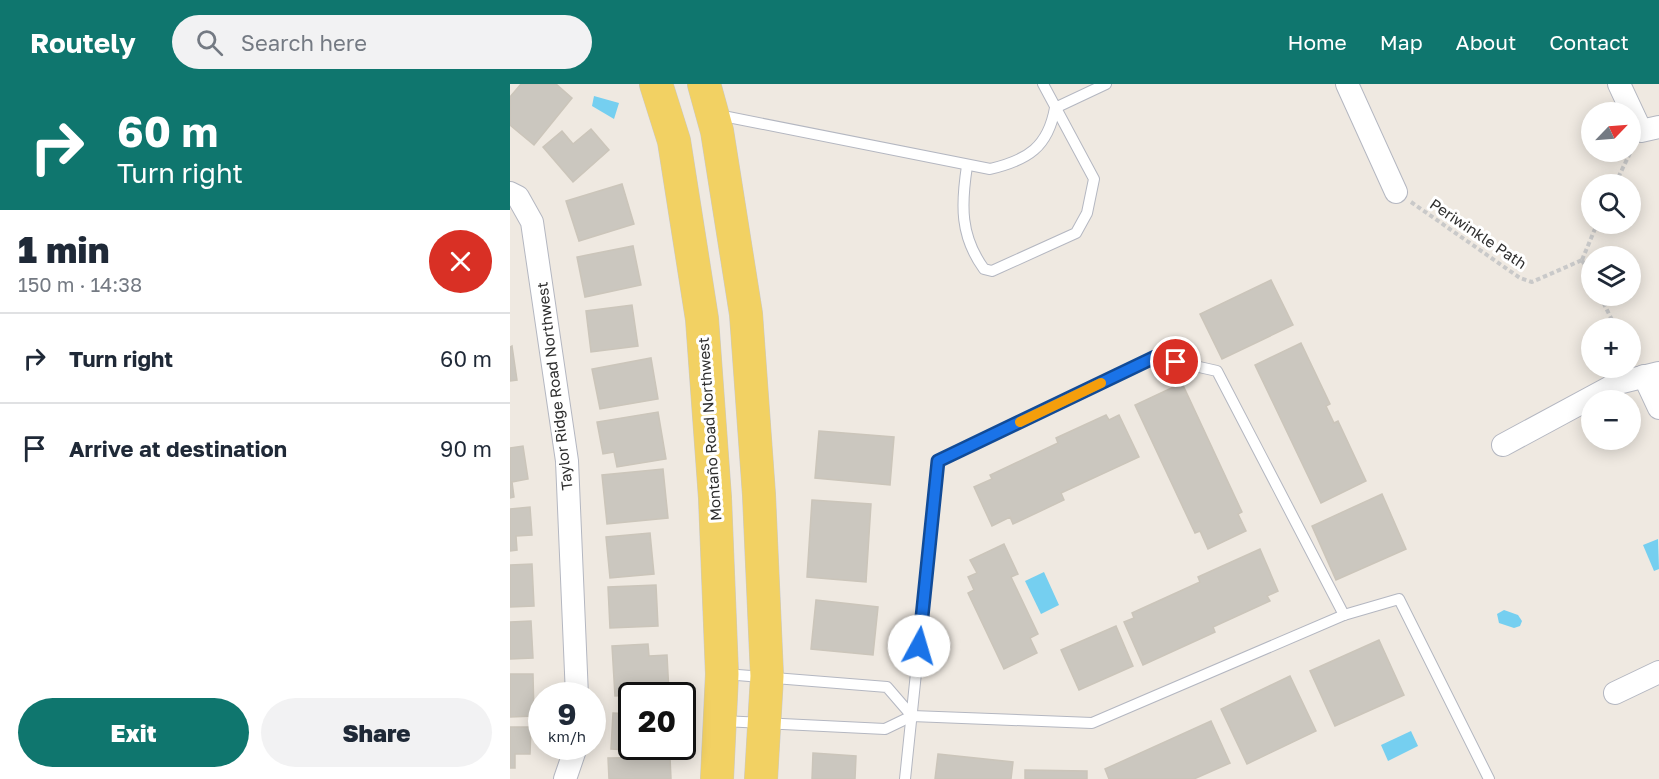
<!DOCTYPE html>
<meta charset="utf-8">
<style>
body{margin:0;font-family:"Golos Text",sans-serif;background:#f2f2f3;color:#1f2937;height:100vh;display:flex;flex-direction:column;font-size:22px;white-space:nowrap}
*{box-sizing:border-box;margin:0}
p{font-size:20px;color:#747a83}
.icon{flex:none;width:33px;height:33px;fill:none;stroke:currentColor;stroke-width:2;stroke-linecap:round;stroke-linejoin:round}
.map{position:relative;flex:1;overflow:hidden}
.drawer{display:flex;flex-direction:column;background:#fff;width:510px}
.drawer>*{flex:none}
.banner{background:#0f766e;color:#fff;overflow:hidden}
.needle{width:39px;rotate:65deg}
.fabs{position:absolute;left:1071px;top:18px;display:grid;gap:12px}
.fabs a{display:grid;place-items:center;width:60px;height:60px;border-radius:50%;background:#fff;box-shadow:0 3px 15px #0003;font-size:30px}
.speed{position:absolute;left:18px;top:598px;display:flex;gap:12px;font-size:30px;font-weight:700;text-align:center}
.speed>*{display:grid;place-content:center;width:78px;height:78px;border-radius:50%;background:#fff;box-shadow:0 3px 15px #0003;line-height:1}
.speed small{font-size:15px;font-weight:400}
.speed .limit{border:3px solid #111;border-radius:9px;background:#fff;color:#111}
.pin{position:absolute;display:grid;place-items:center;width:51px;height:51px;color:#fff;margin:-26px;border:3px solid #fff;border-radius:50%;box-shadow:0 2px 6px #0007}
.me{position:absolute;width:66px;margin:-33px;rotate:6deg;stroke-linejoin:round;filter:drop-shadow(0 0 4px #0008)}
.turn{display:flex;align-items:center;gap:21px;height:126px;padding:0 18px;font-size:27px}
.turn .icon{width:78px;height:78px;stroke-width:2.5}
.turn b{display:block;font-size:42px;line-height:51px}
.round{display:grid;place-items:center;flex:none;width:63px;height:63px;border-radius:32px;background:#f2f2f3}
.summary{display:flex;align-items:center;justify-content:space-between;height:102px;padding:0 18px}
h1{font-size:36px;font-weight:800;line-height:45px}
.button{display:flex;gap:12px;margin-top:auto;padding:12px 18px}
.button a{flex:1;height:69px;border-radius:36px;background:#0f766e;color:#fff;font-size:24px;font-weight:800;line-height:69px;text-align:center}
.button a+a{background:#f2f2f3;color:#1f2937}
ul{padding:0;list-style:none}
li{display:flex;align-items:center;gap:18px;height:90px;padding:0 18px;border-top:2px solid #e0e1e3}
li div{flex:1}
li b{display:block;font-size:22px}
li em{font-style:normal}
header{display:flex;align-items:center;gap:36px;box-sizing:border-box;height:84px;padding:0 30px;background:#0f766e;color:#fff}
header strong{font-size:28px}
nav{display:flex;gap:33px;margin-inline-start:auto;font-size:21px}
.search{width:420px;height:54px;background:#f2f2f3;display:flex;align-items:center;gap:15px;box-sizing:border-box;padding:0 21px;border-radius:33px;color:#747a83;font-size:22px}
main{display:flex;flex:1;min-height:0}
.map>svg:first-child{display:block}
</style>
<header>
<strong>Routely</strong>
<div class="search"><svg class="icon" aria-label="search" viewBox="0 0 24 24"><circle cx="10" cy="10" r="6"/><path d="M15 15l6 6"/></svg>Search here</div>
<nav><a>Home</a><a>Map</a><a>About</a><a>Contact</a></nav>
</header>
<main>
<section class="drawer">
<div class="banner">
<div class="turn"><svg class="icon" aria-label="right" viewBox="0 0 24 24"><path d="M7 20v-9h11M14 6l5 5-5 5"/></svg><div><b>60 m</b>Turn right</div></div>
</div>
<div class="summary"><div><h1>1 min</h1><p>150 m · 14:38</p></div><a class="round" style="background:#d93025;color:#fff"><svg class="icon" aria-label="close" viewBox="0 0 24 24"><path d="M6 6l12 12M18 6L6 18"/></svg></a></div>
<ul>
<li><svg class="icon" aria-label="right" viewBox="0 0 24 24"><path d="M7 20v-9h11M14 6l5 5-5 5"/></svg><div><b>Turn right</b></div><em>60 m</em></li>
<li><svg class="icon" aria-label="arrive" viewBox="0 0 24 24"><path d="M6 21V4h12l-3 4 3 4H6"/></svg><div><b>Arrive at destination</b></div><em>90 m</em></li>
</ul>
<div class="button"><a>Exit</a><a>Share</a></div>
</section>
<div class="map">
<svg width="1149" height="695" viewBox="0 0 1149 695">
<rect width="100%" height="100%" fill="#efe9e1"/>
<g fill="#75cff0">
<path d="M 84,12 L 109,19 L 104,35 L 82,22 Z"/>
<path d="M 1148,455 L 1149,485 L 1144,487 L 1133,461 Z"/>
<path d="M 534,488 L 549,521 L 531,530 L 515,497 Z"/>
<path d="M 994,526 L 1008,531 L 1012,537 L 1010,542 L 1004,544 L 989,539 L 987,530 Z"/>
<path d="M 901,647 L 908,662 L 878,677 L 871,661 Z"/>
</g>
<g fill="#cbc7bf" stroke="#cbc5ba" stroke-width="1.5">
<path d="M 11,0 L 46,0 L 62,14 L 24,61 L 0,41 L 0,13 Z"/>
<path d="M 81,45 L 99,66 L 63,98 L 33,63 L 52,47 L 63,60 Z"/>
<path d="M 112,100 L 124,140 L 69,157 L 56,117 Z"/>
<path d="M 123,162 L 131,201 L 75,213 L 67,173 Z"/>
<path d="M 761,196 L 783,241 L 712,275 L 690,230 Z"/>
<path d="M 122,221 L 128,262 L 81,268 L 76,227 Z"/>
<path d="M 791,259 L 820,320 L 816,322 L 824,339 L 828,337 L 856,397 L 811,419 L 745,281 Z"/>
<path d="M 2,262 L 7,296 L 0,297 L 0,263 Z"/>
<path d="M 141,274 L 148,315 L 90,325 L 82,285 Z"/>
<path d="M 672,299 L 732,428 L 728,430 L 736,447 L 698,465 L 690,447 L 685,449 L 625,321 Z"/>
<path d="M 148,328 L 156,375 L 107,383 L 104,368 L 93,370 L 87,338 Z"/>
<path d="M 596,331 L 599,336 L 609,331 L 629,373 L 551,409 L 554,416 L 503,440 L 500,433 L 482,442 L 464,403 L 482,395 L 480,391 L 548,359 L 546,354 Z"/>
<path d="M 309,347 L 384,353 L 380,401 L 305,394 Z"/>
<path d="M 13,362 L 18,395 L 2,398 L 4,413 L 0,414 L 0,364 Z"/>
<path d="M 153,385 L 158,434 L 97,440 L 92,391 Z"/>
<path d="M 872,410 L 896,465 L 826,496 L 802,442 Z"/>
<path d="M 302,416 L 361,420 L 356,498 L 297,493 Z"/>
<path d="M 20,423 L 22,451 L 6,452 L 7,466 L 0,467 L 0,425 Z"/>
<path d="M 140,449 L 144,490 L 100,494 L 96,453 Z"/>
<path d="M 494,460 L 508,490 L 501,493 L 528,550 L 520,554 L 527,569 L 494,585 L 458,509 L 464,506 L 458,493 L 467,489 L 460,476 Z"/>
<path d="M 750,465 L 768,507 L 757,512 L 760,517 L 703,543 L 705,548 L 633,581 L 614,538 L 624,534 L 622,529 L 690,498 L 688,493 Z"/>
<path d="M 22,480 L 24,522 L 0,523 L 0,481 Z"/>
<path d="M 146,501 L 148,542 L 100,544 L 98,503 Z"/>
<path d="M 306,516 L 368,523 L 363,571 L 301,565 Z"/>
<path d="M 21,537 L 23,574 L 0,575 L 0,538 Z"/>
<path d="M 606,542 L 623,582 L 569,606 L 551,566 Z"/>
<path d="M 869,556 L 894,611 L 825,642 L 800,587 Z"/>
<path d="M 138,560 L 139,572 L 157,571 L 159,609 L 105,612 L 102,562 Z"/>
<path d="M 0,590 L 23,590 L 24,632 L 0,633 Z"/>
<path d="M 780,592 L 806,647 L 737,680 L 711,625 Z"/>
<path d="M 103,629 L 122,630 L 122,663 L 139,663 L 139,667 L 101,665 Z"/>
<path d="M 701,637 L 720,679 L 684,695 L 599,695 L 595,685 Z"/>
<path d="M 0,643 L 21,643 L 20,670 L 5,670 L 5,684 L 0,684 Z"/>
<path d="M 303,669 L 346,672 L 345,695 L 302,695 Z"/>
<path d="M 428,670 L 503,678 L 501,695 L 425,695 Z"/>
<path d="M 160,673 L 161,695 L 99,695 L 98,674 Z"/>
<path d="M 515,686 L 577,687 L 577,695 L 515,695 Z"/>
</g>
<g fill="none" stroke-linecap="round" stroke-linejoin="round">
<g stroke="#b4b7c1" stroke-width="12">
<g id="service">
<path d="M 208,31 L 480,85 C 518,76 538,63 545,24 L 596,0"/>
<path d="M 457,82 C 451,121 450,152 474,185 L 482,187 L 566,149 L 577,129 L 584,95 L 533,0"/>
<path d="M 215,590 L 377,603 L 402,632"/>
<path d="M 212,637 L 375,645 L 402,632 L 582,639 L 834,531 L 889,515 L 979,695"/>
<path d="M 395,695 L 428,377 L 645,273 L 707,287 L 834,531"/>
</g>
</g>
<g stroke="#b4b7c1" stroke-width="24">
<g id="minor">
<path d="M 837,0 L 886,108"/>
<path d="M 1109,0 L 1131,47 L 1149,43"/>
<path d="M 0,109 L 8,113 L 22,138 L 57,377 L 67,612"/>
<path d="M 1134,292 L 1149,324"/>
<path d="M 993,361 L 1108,299 L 1149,289"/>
<path d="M 1105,609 L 1149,588"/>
<path d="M 55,695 L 66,663"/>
</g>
</g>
<g stroke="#c9c9c9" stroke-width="34">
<g id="primary">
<path d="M 146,0 L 164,57 L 192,235 L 205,414 L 212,590 L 207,695"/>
<path d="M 194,0 L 207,47 L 236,230 L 249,411 L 257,592 L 251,695"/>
</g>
</g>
<g stroke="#c9c9c9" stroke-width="4" stroke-dasharray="4.5 3" stroke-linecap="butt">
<path d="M 1105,100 L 1123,63"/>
<path d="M 901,118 L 1010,194 L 1022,198 L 1072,176"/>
<path d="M 1072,176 L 1087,140"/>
<path d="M 1072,176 L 1082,194"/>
<path d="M 1090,212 L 1106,244"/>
</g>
<use href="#service" stroke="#fff" stroke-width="10"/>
<use href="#minor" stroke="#fff" stroke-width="22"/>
<use href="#primary" stroke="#f2d163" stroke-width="33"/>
</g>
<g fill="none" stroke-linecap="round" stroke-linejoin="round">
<g stroke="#114b97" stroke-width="15">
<path id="route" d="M 409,562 L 428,377 L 645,273 L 666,278"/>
</g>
<use href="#route" stroke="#1a73e8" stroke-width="10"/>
<path stroke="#f59e0b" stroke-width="10" d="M 510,338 L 591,299"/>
</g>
<g text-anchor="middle" stroke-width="6" stroke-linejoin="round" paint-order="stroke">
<g font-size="15" fill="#2e2e2e" stroke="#fff">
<text transform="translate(968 150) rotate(34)" y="5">Periwinkle Path</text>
<text transform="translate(45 302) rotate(-97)" y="5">Taylor Ridge Road Northwest</text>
<text transform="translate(200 345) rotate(-94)" y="5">Montaño Road Northwest</text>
</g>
</g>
</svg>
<div class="fabs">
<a><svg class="needle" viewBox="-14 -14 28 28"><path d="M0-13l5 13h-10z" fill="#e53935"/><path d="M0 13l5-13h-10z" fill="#747a83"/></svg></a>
<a><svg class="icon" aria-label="search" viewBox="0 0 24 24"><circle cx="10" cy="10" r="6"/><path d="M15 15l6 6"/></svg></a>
<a><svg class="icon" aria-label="layers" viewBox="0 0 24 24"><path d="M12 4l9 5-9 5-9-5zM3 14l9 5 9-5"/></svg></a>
<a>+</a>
<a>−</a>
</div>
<div class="speed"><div>9<small>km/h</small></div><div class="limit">20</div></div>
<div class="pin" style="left:666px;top:278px;background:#d93025"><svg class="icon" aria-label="arrive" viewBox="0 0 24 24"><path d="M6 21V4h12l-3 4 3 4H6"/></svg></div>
<svg class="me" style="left:409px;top:562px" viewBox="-20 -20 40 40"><circle r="19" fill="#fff"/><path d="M0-13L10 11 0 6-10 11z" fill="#1a73e8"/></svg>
</div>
</main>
